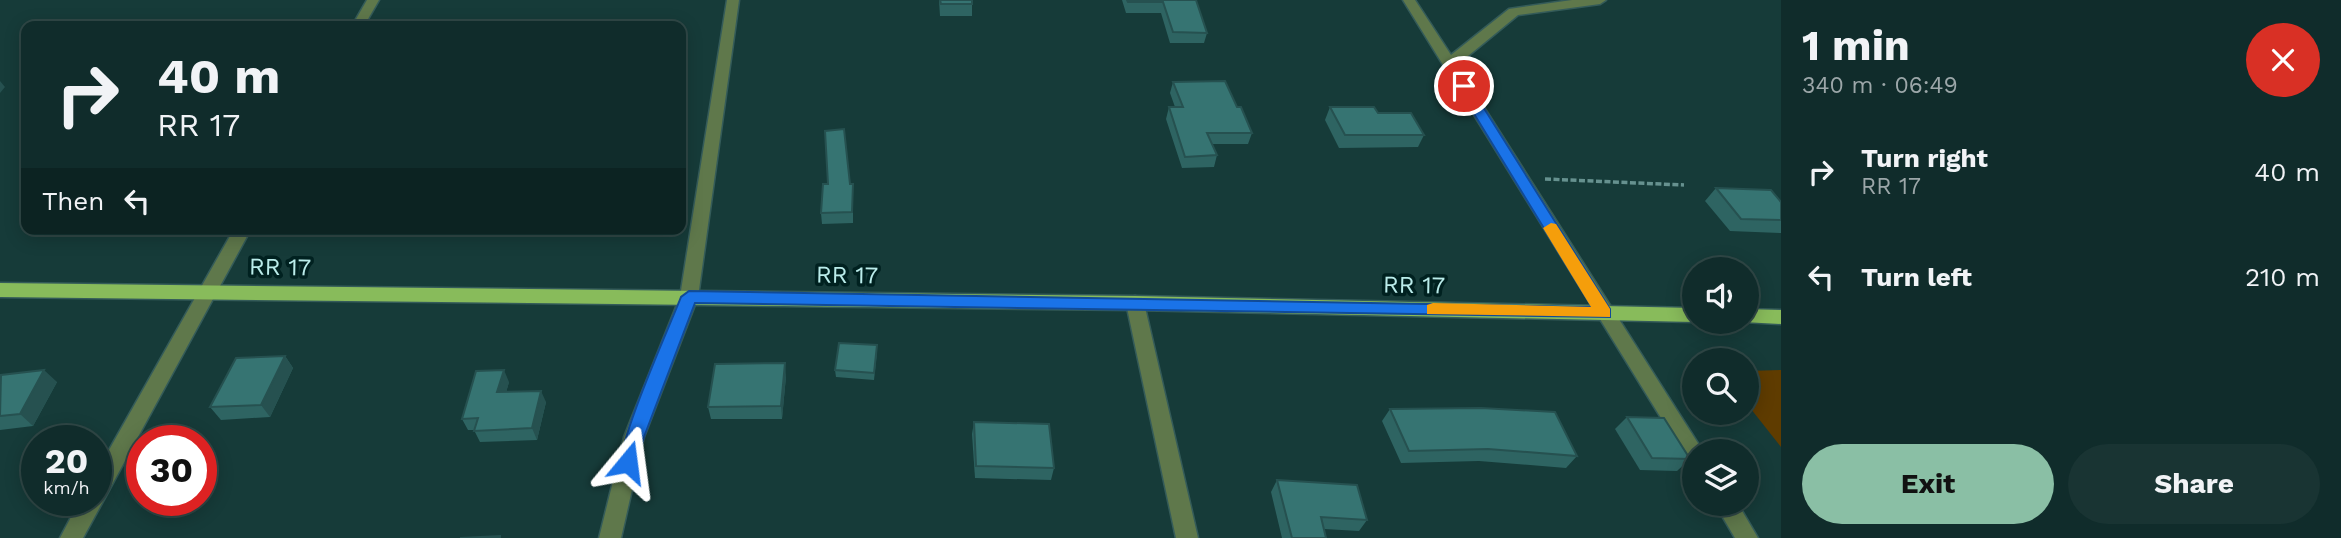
<!DOCTYPE html>
<meta charset="utf-8">
<style>
body{margin:0;font-family:"Work Sans",sans-serif;background:#193433;color:#f1f3f6;height:100vh;display:flex;flex-direction:column;font-size:26px;white-space:nowrap}
*{box-sizing:border-box;margin:0}
p{font-size:23px;color:#9ca7a9}
.icon{flex:none;width:38px;height:38px;fill:none;stroke:currentColor;stroke-width:2;stroke-linecap:round;stroke-linejoin:round}
.map{position:relative;flex:1;overflow:hidden}
.drawer{display:flex;flex-direction:column;background:#102c2b;width:560px}
.drawer>*{flex:none}
.hud{position:absolute;left:21px;top:21px;width:665px;height:214px;border-radius:14px;box-shadow:0 4px 18px #0003,0 0 0 2px #304847;background:#102c2b;color:#f1f3f6;overflow:hidden}
.fabs{position:absolute;left:1682px;top:257px;display:grid;gap:14px}
.fabs a{display:grid;place-items:center;width:77px;height:77px;border-radius:50%;background:#102c2b;box-shadow:0 4px 18px #0003,0 0 0 2px #304847;font-size:35px}
.speed{position:absolute;left:21px;top:425px;display:flex;gap:14px;font-size:35px;font-weight:700;text-align:center}
.speed>*{display:grid;place-content:center;width:91px;height:91px;border-radius:50%;background:#102c2b;box-shadow:0 4px 18px #0003,0 0 0 2px #304847;line-height:1}
.speed small{font-size:18px;font-weight:400}
.speed .limit{border:10px solid #d22;background:#fff;color:#111}
.pin{position:absolute;display:grid;place-items:center;width:60px;height:60px;color:#fff;margin:-30px;border:4px solid #fff;border-radius:50%;box-shadow:0 2px 7px #0007}
.me{position:absolute;width:77px;margin:-38px;rotate:16deg;stroke-linejoin:round;filter:drop-shadow(0 0 5px #0008)}
.turn{display:flex;align-items:center;gap:24px;height:147px;padding:0 21px;font-size:32px}
.turn .icon{width:91px;height:91px;stroke-width:2.5}
.turn b{display:block;font-size:49px;line-height:60px}
.then{display:flex;align-items:center;height:66px;padding:0 21px;background:#0003;gap:14px;font-size:26px}
.round{display:grid;place-items:center;flex:none;width:74px;height:74px;border-radius:37px;background:#193433}
.headline{display:flex;align-items:center;justify-content:space-between;height:119px;padding:0 21px}
h1{font-size:42px;font-weight:700;line-height:52px}
.cta{display:flex;gap:14px;margin-top:auto;padding:14px 21px}
.cta a{flex:1;height:80px;border-radius:42px;background:#8abfa5;color:#111;font-size:28px;font-weight:700;line-height:80px;text-align:center}
.cta a+a{background:#193433;color:#f1f3f6}
ul{padding:0;list-style:none}
li{display:flex;align-items:center;gap:21px;height:105px;padding:0 21px}
li div{flex:1}
li b{display:block;font-size:26px}
li em{font-style:normal}
main{display:flex;flex:1;min-height:0}
.map>svg:first-child{display:block}
</style>
<main>
<div class="map">
<svg width="1781" height="538" viewBox="0 0 1781 538">
<rect width="100%" height="100%" fill="#163b39"/>
<path fill="#5f3c00" d="M 1781,370 L 1781,447 L 1747,404 L 1747,371 Z"/>
<g fill="none" stroke-linecap="round" stroke-linejoin="round">
<g stroke="#345b59" stroke-width="3">
<g id="minor">
<path d="M 367,0 L 379,0 L 364,26 L 352,26 Z"/>
<path d="M 727,0 L 739,0 L 698,297 L 644,437 L 621,538 L 599,538 L 624,437 L 680,297 Z"/>
<path d="M 1403,0 L 1415,0 L 1451,55 L 1509,9 L 1572,0 L 1606,0 L 1600,4 L 1518,15 L 1457,65 L 1701,448 L 1703,452 L 1694,452 L 1694,463 L 1687,460 Z"/>
<path d="M 234,229 L 251,229 L 83,538 L 60,538 L 80,500 L 96,500 L 96,473 Z"/>
<path d="M 1135,296 L 1141,298 L 1144,303 L 1198,538 L 1176,538 L 1126,303 L 1129,298 Z"/>
<path d="M 1715,504 L 1738,504 L 1758,538 L 1735,538 Z"/>
</g>
</g>
<g stroke="#345b59" stroke-width="3">
<g id="major">
<path d="M 0,283 L 1135,296 L 1694,308 L 1694,322 L 1135,310 L 0,297 Z"/>
<path d="M 1746,309 L 1781,310 L 1781,324 L 1743,322 L 1746,322 Z"/>
</g>
</g>
<path stroke="#66918f" stroke-width="3.5" stroke-dasharray="6 2.5" stroke-linecap="butt" d="M 1545,179 L 1684,185"/>
<use href="#minor" fill="#5f784b" fill-rule="evenodd"/>
<use href="#major" fill="#88bb5b" fill-rule="evenodd"/>
</g>
<g fill="#2e6462">
<path d="M 939,0 L 972,0 L 972,16 L 940,16 Z"/>
<path d="M 1122,0 L 1196,0 L 1207,33 L 1204,43 L 1170,43 L 1161,13 L 1126,13 Z"/>
<path d="M 1173,82 L 1237,107 L 1252,133 L 1248,144 L 1212,144 L 1217,155 L 1214,167 L 1182,168 L 1166,119 L 1169,107 L 1175,107 L 1170,93 Z"/>
<path d="M 1330,107 L 1378,113 L 1424,135 L 1418,147 L 1339,148 L 1325,120 Z"/>
<path d="M 850,184 L 853,184 L 853,223 L 822,224 L 821,213 Z"/>
<path d="M 1716,188 L 1781,202 L 1781,233 L 1730,231 L 1705,201 Z"/>
<path d="M 877,352 L 874,380 L 836,377 L 835,370 Z"/>
<path d="M 285,356 L 293,368 L 270,417 L 221,420 L 210,407 Z"/>
<path d="M 0,376 L 57,382 L 33,426 L 0,430 Z"/>
<path d="M 786,376 L 782,419 L 711,419 L 708,407 Z"/>
<path d="M 509,382 L 506,392 L 546,402 L 537,440 L 480,442 L 474,430 L 468,430 L 462,419 Z"/>
<path d="M 1390,409 L 1577,456 L 1566,468 L 1479,461 L 1401,463 L 1382,421 Z"/>
<path d="M 1627,417 L 1690,459 L 1677,471 L 1640,470 L 1615,429 Z"/>
<path d="M 974,422 L 1054,468 L 1051,480 L 975,478 L 972,434 Z"/>
<path d="M 1277,480 L 1367,520 L 1359,531 L 1324,529 L 1326,538 L 1282,538 L 1271,492 Z"/>
</g>
<g fill="#265150">
<path d="M 0,81 L 5,87 L 0,93 Z"/>
<path d="M 285,356 L 293,368 L 270,417 L 261,405 Z"/>
<path d="M 785,363 L 786,376 L 782,419 L 781,406 Z"/>
<path d="M 44,370 L 57,382 L 33,426 L 20,414 Z"/>
<path d="M 504,370 L 509,382 L 503,404 L 497,392 Z"/>
<path d="M 541,391 L 546,402 L 537,440 L 532,428 Z"/>
</g>
<g fill="#367472" stroke="#265150" stroke-width="2">
<path d="M 940,0 L 972,0 L 972,4 L 941,4 Z"/>
<path d="M 1127,0 L 1196,0 L 1207,33 L 1173,32 L 1163,2 L 1128,2 Z"/>
<path d="M 1225,81 L 1237,107 L 1241,107 L 1252,133 L 1207,133 L 1217,155 L 1185,157 L 1169,107 L 1183,107 L 1173,82 Z"/>
<path d="M 1330,107 L 1374,107 L 1378,113 L 1411,113 L 1424,135 L 1345,135 Z"/>
<path d="M 844,129 L 850,184 L 853,184 L 852,212 L 821,213 L 823,184 L 828,184 L 825,131 Z"/>
<path d="M 1716,188 L 1771,190 L 1781,202 L 1781,220 L 1741,219 Z"/>
<path d="M 839,343 L 877,345 L 874,373 L 835,370 Z"/>
<path d="M 285,356 L 261,405 L 210,407 L 236,358 Z"/>
<path d="M 785,363 L 781,406 L 708,407 L 715,364 Z"/>
<path d="M 44,370 L 20,414 L 0,416 L 1,375 Z"/>
<path d="M 504,370 L 497,392 L 541,391 L 532,428 L 474,431 L 478,418 L 462,419 L 476,371 Z"/>
<path d="M 1481,408 L 1555,412 L 1577,456 L 1488,449 L 1409,451 L 1390,409 Z"/>
<path d="M 1627,417 L 1664,418 L 1690,459 L 1652,458 Z"/>
<path d="M 974,422 L 1049,424 L 1054,468 L 976,466 Z"/>
<path d="M 1277,480 L 1357,485 L 1367,520 L 1321,517 L 1326,538 L 1292,538 Z"/>
<path d="M 500,536 L 500,538 L 460,538 Z"/>
</g>
<path fill="#1a73e8" stroke="#114b97" stroke-width="2" d="M 1464,82 L 1470,86 L 1610,309 L 1610,317 L 695,303 L 644,437 L 635,468 L 622,468 C 613,451 671,323 681,297 L 689,291 L 1592,307 L 1457,86 Z"/>
<path fill="#f59e0b" d="M 1551,223 L 1556,224 L 1610,309 L 1610,317 L 1427,314 L 1427,305 L 1433,303 L 1591,307 L 1543,228 Z"/>
<g text-anchor="middle" stroke-width="7" stroke-linejoin="round" paint-order="stroke">
<g font-size="24" fill="#baecea" stroke="#002120">
<text transform="translate(280 267) rotate(1)" y="8">RR 17</text>
<text transform="translate(847 275) rotate(1)" y="8">RR 17</text>
<text transform="translate(1414 285) rotate(1)" y="8">RR 17</text>
</g>
</g>
</svg>
<div class="fabs">
<a><svg class="icon" aria-label="sound" viewBox="0 0 24 24"><path d="M4 9h4l5-4v14l-5-4H4zM17 9q2 3 0 6"/></svg></a>
<a><svg class="icon" aria-label="search" viewBox="0 0 24 24"><circle cx="10" cy="10" r="6"/><path d="M15 15l6 6"/></svg></a>
<a><svg class="icon" aria-label="layers" viewBox="0 0 24 24"><path d="M12 4l9 5-9 5-9-5zM3 14l9 5 9-5"/></svg></a>
</div>
<div class="speed"><div>20<small>km/h</small></div><div class="limit">30</div></div>
<div class="pin" style="left:1464px;top:86px;background:#d93025"><svg class="icon" aria-label="arrive" viewBox="0 0 24 24"><path d="M6 21V4h12l-3 4 3 4H6"/></svg></div>
<svg class="me" style="left:628px;top:462px" viewBox="-20 -20 40 40"><path d="M0-17L14 15 0 8-14 15z" fill="#1a73e8" stroke="#fff" stroke-width="4"/></svg>
<div class="hud">
<div class="turn"><svg class="icon" aria-label="right" viewBox="0 0 24 24"><path d="M7 20v-9h11M14 6l5 5-5 5"/></svg><div><b>40 m</b>RR 17</div></div>
<div class="then">Then<svg class="icon" aria-label="left" viewBox="0 0 24 24"><path d="M17 20v-9H6M10 6l-5 5 5 5"/></svg></div>
</div>
</div>
<section class="drawer">
<div class="headline"><div><h1>1 min</h1><p>340 m · 06:49</p></div><a class="round" style="background:#d93025;color:#fff"><svg class="icon" aria-label="close" viewBox="0 0 24 24"><path d="M6 6l12 12M18 6L6 18"/></svg></a></div>
<ul>
<li><svg class="icon" aria-label="right" viewBox="0 0 24 24"><path d="M7 20v-9h11M14 6l5 5-5 5"/></svg><div><b>Turn right</b><p>RR 17</p></div><em>40 m</em></li>
<li><svg class="icon" aria-label="left" viewBox="0 0 24 24"><path d="M17 20v-9H6M10 6l-5 5 5 5"/></svg><div><b>Turn left</b></div><em>210 m</em></li>
</ul>
<div class="cta"><a>Exit</a><a>Share</a></div>
</section>
</main>
